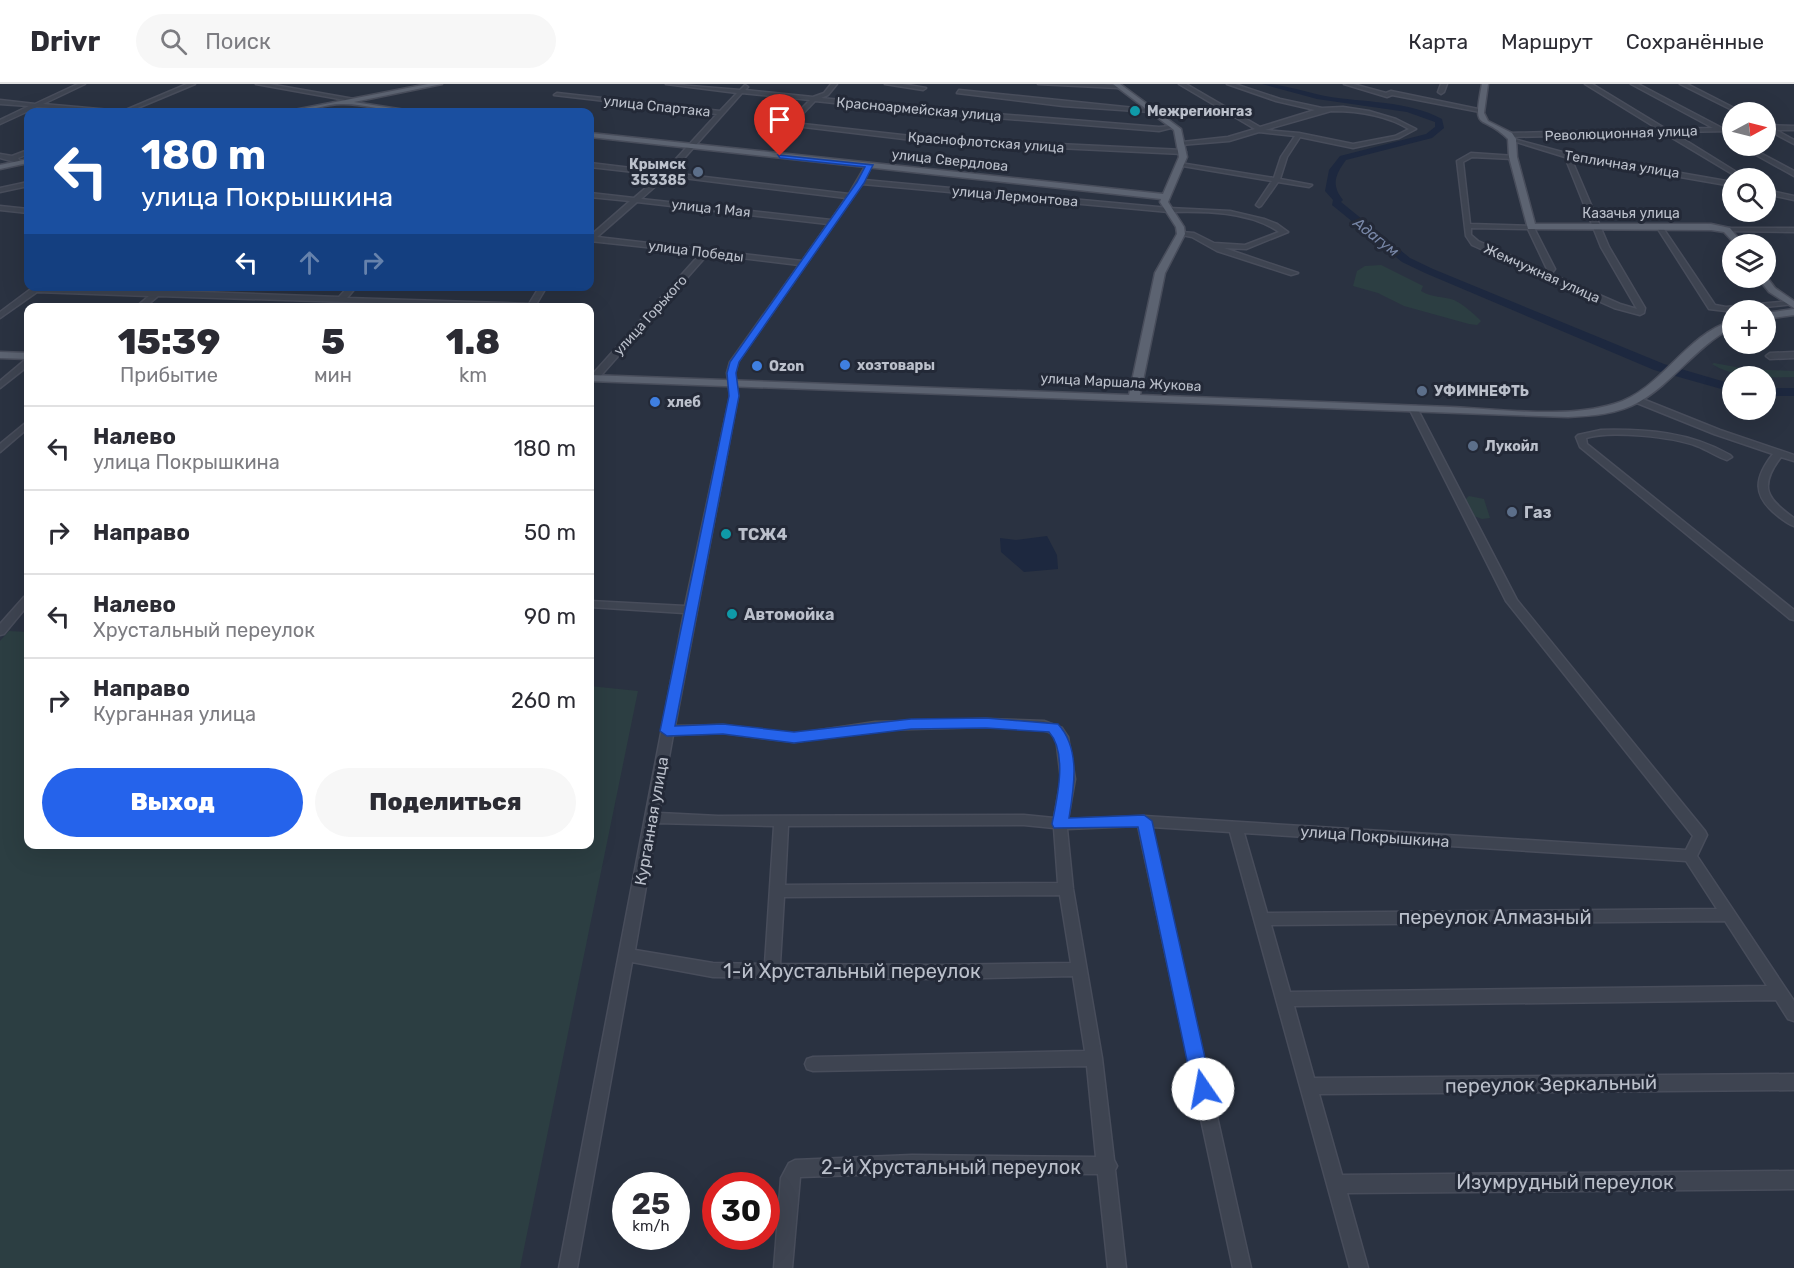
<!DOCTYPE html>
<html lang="ru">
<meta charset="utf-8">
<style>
body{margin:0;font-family:Rubik,sans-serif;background:#f7f7f7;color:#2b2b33;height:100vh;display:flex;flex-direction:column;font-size:22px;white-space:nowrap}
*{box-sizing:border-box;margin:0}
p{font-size:20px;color:#7c7c81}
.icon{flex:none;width:33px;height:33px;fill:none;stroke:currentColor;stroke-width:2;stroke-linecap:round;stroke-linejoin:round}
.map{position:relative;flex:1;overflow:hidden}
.details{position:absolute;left:24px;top:219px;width:570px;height:546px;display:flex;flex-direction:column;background:#fff;border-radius:12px;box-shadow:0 6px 24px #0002}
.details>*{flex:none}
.hud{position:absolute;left:24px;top:24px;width:570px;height:183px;border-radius:12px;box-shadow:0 6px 24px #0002;background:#1a4fa0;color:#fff;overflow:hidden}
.needle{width:39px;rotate:83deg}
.tools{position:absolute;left:1722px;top:18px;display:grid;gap:12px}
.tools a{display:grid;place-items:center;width:54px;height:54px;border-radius:50%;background:#fff;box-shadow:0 6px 24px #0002;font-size:30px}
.speed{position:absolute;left:612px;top:1088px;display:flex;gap:12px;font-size:30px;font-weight:700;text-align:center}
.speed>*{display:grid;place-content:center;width:78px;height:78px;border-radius:50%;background:#fff;box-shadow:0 6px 24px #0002;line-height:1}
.speed small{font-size:15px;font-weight:400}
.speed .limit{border:9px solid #d22;background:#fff;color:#111}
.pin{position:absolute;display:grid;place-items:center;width:51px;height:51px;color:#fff;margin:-62px -26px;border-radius:50% 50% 50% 0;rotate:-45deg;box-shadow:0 0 6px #0007}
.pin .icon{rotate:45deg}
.me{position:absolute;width:66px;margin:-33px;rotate:348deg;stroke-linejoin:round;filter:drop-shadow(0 0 4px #0008)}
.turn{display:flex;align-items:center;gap:21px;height:126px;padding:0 18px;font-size:27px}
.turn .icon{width:78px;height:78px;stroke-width:2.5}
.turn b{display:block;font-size:42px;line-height:51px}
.lanes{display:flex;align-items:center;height:57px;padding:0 18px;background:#0003;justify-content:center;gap:30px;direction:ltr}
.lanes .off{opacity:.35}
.eta{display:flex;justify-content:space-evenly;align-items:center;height:102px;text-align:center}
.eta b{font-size:36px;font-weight:800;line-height:42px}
.action{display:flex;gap:12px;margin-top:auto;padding:12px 18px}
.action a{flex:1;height:69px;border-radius:36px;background:#2563eb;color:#fff;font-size:24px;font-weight:800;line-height:69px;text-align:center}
.action a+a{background:#f7f7f7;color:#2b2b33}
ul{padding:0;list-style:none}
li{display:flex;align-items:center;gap:18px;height:84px;padding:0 18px;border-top:2px solid #e1e1e2}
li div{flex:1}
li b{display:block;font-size:22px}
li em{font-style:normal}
header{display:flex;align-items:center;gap:36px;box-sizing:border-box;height:84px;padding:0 30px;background:#fff;border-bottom:2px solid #e1e1e2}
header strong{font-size:28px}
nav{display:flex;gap:33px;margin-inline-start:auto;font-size:21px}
.search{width:420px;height:54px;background:#f7f7f7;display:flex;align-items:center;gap:15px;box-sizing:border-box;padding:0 21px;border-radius:33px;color:#7c7c81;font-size:22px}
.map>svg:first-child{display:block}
</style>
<header>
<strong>Drivr</strong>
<div class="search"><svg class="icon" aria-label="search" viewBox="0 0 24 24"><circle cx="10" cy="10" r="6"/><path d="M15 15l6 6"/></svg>Поиск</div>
<nav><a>Карта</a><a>Маршрут</a><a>Сохранённые</a></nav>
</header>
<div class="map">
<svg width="1794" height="1184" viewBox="0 0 1794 1184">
<rect width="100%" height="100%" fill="#2a3241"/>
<g fill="#2c3e42">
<path d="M 1381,181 L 1423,202 L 1421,207 C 1432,214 1443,212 1454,216 C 1464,221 1473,229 1481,237 L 1477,241 L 1469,240 L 1404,222 L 1378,209 L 1353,202 L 1357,187 L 1365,182 Z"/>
<path d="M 1714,279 L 1747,285 L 1794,287 L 1794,293 C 1770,294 1733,294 1712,280 Z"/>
<path d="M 1469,412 L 1484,415 L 1490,434 L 1482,435 L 1471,431 L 1465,416 Z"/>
<path d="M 9,547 L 28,548 L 28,760 L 590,760 L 590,602 L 638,607 L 520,1184 L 0,1184 L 0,557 Z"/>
</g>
<path fill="#1d283f" d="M 1047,452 L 1057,471 L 1058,485 L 1024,488 L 1001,468 L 1000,454 L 1016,456 Z"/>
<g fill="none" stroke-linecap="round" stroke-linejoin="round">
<g fill="#1d283f" fill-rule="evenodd">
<path d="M 1262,0 C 1283,0 1304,8 1325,12 C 1364,19 1407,16 1442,35 L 1444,44 L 1432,54 L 1346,76 C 1335,91 1331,101 1343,116 L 1341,118 L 1410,174 L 1433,185 L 1664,280 L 1732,300 L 1732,308 L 1654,286 L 1425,189 L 1402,178 L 1332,121 L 1333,116 L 1325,107 L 1329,86 L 1340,72 L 1426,50 L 1435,43 L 1435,38 L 1407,28 L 1317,15 Z"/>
<rect x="1766" y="304" width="28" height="8"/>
</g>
<g stroke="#484d5b" stroke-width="3">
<g id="minor">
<path d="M 78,0 L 85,0 L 43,20 L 110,26 L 112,28 L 37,23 L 0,40 L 0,36 L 29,22 L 0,20 L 0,16 L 35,20 Z"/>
<path d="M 187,0 L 195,0 L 128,28 L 121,28 Z"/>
<path d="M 256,0 L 269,0 L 354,15 L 347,19 L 344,17 L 345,16 Z"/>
<path d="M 666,0 L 740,6 L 745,1 L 748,3 L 745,6 L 813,13 L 824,9 L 831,0 L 837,0 L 828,11 L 821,14 L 921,24 L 1159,43 L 1171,42 L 1171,44 L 1159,47 L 921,28 L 815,17 L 794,39 L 929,54 L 1183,66 L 1186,68 L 1183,70 L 929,58 L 787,41 L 787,39 L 810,16 L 742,9 L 671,89 L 849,110 L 866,81 L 869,79 L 872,81 L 864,96 L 1169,124 L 1230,127 L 1264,135 L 1277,140 L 1288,148 L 1246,165 L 1224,164 L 1298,189 L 1291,191 L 1217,167 L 1192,153 L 1177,150 L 1181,148 L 1194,149 L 1214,159 L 1245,161 L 1279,148 C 1249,127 1204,127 1169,128 L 862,100 L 738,278 L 735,289 L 738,312 L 675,642 L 723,641 L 794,650 L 875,638 L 986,635 L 1044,637 L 1062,644 L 1068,653 L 1075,695 L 1068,735 L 1144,732 L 1686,766 L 1693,752 L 1506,517 L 1409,324 L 1410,322 L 1416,322 L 1517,516 L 1705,747 L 1707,751 L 1697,772 L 1794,917 L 1794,937 L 1788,935 L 1776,916 L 1294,922 L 1314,994 L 1794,990 L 1794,1006 L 1319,1010 L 1342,1091 L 1794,1087 L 1794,1105 L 1347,1109 L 1368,1184 L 1350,1184 L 1230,748 L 1152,743 L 1251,1184 L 1233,1184 L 1138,742 L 1067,745 L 1073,805 L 1102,974 L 1114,1076 L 1117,1082 L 1115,1086 L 1126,1184 L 1108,1184 L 1098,1090 L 912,1089 L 800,1093 L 792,1184 L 774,1184 L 781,1094 L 789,1079 L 795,1076 L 912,1071 L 1096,1073 L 1087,982 L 813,987 L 807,985 L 805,980 L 807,975 L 813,973 L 1085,967 L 1073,892 L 941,895 L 713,893 L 632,878 L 577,1184 L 559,1184 L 684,529 L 590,523 L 590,517 L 685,522 L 730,312 L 727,289 L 730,278 L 799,181 L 708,170 L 597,296 L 591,296 L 591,292 L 701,169 L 590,157 L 590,152 L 630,117 L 590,113 L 590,109 L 634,114 L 661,91 L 590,83 L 590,79 L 664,88 L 717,30 L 554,11 L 557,9 L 720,27 L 737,9 ZM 667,92 L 846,114 L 831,136 L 641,115 ZM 637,118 L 828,140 L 802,177 L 597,153 ZM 986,643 C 1003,644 1045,640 1056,653 L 1061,695 L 1054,734 L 1024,731 L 718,732 L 659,729 L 673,651 L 723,649 L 794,658 L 875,646 ZM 657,739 L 774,742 L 765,880 L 713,879 L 635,866 ZM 1024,741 L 1054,744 L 1058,799 L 785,801 L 788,742 ZM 1244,749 L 1686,777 L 1717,825 L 1267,829 ZM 1060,811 L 1071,879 L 941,881 L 780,880 L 784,813 ZM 1725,837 L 1767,902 L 1290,908 L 1271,841 Z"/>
<path d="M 885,0 L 902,0 L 926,4 L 923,6 Z"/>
<path d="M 1038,0 L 1103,0 L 1121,2 L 1118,4 Z"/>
<path d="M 1179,0 L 1186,0 L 1260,43 L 1315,26 L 1276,17 L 1227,0 L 1235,0 L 1280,15 L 1322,24 L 1343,23 L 1369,27 L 1396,35 L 1416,45 L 1399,54 L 1353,64 L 1300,53 L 1287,73 L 1280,95 L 1312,101 L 1309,103 L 1278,98 L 1261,122 L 1259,123 L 1256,121 L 1272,97 L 1177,81 L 1180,79 L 1274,94 L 1281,73 L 1295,52 L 1259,48 L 1229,57 L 1180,61 L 1182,58 L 1228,53 L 1255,45 ZM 1331,27 C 1358,27 1386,31 1409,45 L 1395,52 L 1353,60 L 1299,49 L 1265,46 Z"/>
<path d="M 1344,0 L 1353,0 L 1386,9 L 1391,7 L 1483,26 L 1480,28 L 1392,11 L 1387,13 Z"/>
<path d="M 1441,0 L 1447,0 L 1444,8 L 1441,10 L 1438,8 Z"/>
<path d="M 1585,0 L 1592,0 L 1666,45 L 1713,44 L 1631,0 L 1638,0 L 1722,44 L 1732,43 L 1732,47 L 1672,48 L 1746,94 L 1739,94 L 1664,49 L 1511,53 L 1508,51 L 1511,49 L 1658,45 Z"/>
<path d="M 1680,0 L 1687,0 L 1742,28 L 1736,28 Z"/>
<path d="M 959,6 L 1154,26 L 1151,28 L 1063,22 L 957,9 Z"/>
<path d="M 1766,41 L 1794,42 L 1794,46 L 1776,46 L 1794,56 L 1794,60 L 1766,45 Z"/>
<path d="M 1510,54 L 1566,69 L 1732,98 L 1732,102 L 1571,74 L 1609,163 L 1645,224 L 1644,229 L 1640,231 L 1614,224 L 1472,161 L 1466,152 L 1457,77 L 1471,69 L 1515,72 L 1513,75 L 1472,73 L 1463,78 L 1470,140 L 1533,142 L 1555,185 L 1551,190 L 1620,220 L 1637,225 L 1601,163 L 1565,73 L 1510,56 ZM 1471,144 L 1528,145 L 1547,185 L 1545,187 L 1478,157 L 1471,151 Z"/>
<path d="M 1740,62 L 1747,62 L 1794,87 L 1794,92 Z"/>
<path d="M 28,66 L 28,70 L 18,74 L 22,80 L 0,74 L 0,70 L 12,72 Z"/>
<path d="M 28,98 L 28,102 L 0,108 L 0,104 Z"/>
<path d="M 1766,106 L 1794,112 L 1794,116 L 1766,110 Z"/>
<path d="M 0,122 L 28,125 L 28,129 L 0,126 Z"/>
<path d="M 1657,141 L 1661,141 L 1715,221 L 1726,223 L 1791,217 L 1794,217 L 1794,220 L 1726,227 L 1709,225 L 1656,142 Z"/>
<path d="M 1727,144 L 1794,144 L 1794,148 L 1725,147 L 1724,146 Z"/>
<path d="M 35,202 L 339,213 L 349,202 L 357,202 L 347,214 L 529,220 L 540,202 L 547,202 L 534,224 L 158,212 L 144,224 L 135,224 L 149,212 L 37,208 L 0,234 L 0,228 Z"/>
<path d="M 1794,268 L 1794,274 L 1770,275 L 1766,272 L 1770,269 Z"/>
<path d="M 25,276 L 28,276 L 28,282 L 0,304 L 0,297 Z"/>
<path d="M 1635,312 L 1720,346 L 1794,371 L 1794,377 L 1781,373 C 1758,403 1767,415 1794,434 L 1794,442 C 1788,440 1783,436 1778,432 C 1752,412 1754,394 1773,370 L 1714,350 L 1632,317 L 1632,313 Z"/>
<path d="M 28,337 L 28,344 L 0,368 L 0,360 Z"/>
<path d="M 1601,346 C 1646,345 1690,348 1730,371 L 1732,373 L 1727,376 C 1717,373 1708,366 1697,362 C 1673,353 1610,346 1586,354 L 1587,360 L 1794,526 L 1794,536 L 1790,535 L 1580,363 L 1576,353 L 1578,351 Z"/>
<path d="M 28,512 L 28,521 L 4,550 L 0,551 L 0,540 L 24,513 Z"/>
</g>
</g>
<g stroke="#484d5b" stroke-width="3">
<g id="major">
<path d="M 428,0 L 442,0 L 354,18 L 405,26 L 408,28 C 387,28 365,20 344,20 C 324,19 304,30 284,28 Z"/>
<path d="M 1113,0 L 1120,0 L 1181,45 L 1187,73 L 1168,118 L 1184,143 L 1185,150 L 1165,189 L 1140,311 C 1243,315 1347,319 1450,323 C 1500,325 1566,335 1614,320 C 1662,306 1684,251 1732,237 L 1732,244 C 1696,262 1674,298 1639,318 C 1618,330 1592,332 1568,333 L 590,297 L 590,291 L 1129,311 L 1155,189 L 1177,150 L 1176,143 L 1160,118 L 1161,115 L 590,53 L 590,49 L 1163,110 L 1179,73 L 1174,46 Z"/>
<path d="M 1482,0 L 1488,0 L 1484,29 L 1488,37 L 1512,49 L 1516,55 L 1517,73 L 1535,140 L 1711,140 L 1730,144 L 1743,160 L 1735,160 L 1724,148 L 1711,146 L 1528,145 L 1509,73 L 1508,55 C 1481,28 1472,51 1482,0 Z"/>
<path d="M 28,75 L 28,79 L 0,85 L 0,81 Z"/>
<path d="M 1766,192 L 1775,204 L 1794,217 L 1794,224 L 1769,208 L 1758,194 Z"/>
<path d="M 1794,225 L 1794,231 L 1766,235 L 1766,229 Z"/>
<path d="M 0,268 L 28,269 L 28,275 L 0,274 Z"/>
</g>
</g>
<use href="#minor" fill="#3e4451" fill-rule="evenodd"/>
<use href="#major" fill="#5c6371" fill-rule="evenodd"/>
</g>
<path fill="#2563eb" stroke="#184099" stroke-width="1.5" d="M 778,71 L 873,81 L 864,99 L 739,278 L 736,289 L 739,312 L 675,642 L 723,640 L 794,648 L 911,635 L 986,634 L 1058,640 C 1081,665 1074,703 1069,734 L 1144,731 L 1152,737 L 1212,1005 L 1209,1012 L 1203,1014 L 1196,1012 L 1193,1005 L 1138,743 L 1054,744 L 1052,740 C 1057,715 1068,669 1049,648 L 986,644 L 911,645 L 794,659 L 723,650 L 667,652 L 660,647 L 729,312 L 727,289 L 730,278 L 857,98 L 865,83 L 780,74 Z"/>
<g fill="#0f9aa8" stroke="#232937" stroke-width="2">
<circle cx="1135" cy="27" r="6"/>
<circle cx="726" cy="450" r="6"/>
<circle cx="732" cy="530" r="6"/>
</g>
<g fill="#5c6f8a" stroke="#232937" stroke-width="2">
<circle cx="698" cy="88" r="6"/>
<circle cx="1422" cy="307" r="6"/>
<circle cx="1473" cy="362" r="6"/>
<circle cx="1512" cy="428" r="6"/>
</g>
<g fill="#3f7fe0" stroke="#232937" stroke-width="2">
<circle cx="845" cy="281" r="6"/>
<circle cx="757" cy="282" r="6"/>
<circle cx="655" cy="318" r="6"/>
</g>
<g text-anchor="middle" stroke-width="6" stroke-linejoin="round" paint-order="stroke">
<g font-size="14" fill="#bbc0cb" stroke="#232937">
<text transform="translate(657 22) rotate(6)" y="5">улица Спартака</text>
<text transform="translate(919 25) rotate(5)" y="5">Красноармейская улица</text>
<text transform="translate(1621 49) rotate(-2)" y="5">Революционная улица</text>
<text transform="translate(986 58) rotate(4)" y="5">Краснофлотская улица</text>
<text transform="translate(950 76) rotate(6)" y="5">улица Свердлова</text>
<text transform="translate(1622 80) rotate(9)" y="5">Тепличная улица</text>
<text transform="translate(1015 112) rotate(5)" y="5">улица Лермонтова</text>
<text transform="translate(711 124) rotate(6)" y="5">улица 1 Мая</text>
<text x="1631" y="134">Казачья улица</text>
<text transform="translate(696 167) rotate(7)" y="5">улица Победы</text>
<text transform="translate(1542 189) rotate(24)" y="5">Жемчужная улица</text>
<text transform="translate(650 231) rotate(-48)" y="5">улица Горького</text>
<text transform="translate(1121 298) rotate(3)" y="5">улица Маршала Жукова</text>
</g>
<g font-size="14" font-weight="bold" fill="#bbc0cb" stroke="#232937" text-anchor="start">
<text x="1147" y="32">Межрегионгаз</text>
<text x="686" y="85" text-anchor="end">Крымск<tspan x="686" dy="16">353385</tspan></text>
<text x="857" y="286">хозтовары</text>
<text x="769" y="287">Ozon</text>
<text x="1434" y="312">УФИМНЕФТЬ</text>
<text x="667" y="323">хлеб</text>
<text x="1485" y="367">Лукойл</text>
</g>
<g font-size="15" font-style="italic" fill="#7887a7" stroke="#232937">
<text transform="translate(1376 153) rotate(38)" y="5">Адагум</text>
</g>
<g font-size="16" font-weight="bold" fill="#bbc0cb" stroke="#232937" text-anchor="start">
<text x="1524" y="434">Газ</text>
<text x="738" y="456">ТСЖ4</text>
<text x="744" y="536">Автомойка</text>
</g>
<g font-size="16" fill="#bbc0cb" stroke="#232937">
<text transform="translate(651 737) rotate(-80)" y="6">Курганная улица</text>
<text transform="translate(1375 752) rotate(4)" y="6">улица Покрышкина</text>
</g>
<g font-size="20" fill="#bbc0cb" stroke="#232937">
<text x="1495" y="840">переулок Алмазный</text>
<text x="852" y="894">1-й Хрустальный переулок</text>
<text transform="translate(1551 1000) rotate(-1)" y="7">переулок Зеркальный</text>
<text x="951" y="1090">2-й Хрустальный переулок</text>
<text x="1565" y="1105">Изумрудный переулок</text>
</g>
</g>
</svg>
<div class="tools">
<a><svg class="needle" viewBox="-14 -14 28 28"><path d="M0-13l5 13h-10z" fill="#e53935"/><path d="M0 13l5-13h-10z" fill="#7c7c81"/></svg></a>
<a><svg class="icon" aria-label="search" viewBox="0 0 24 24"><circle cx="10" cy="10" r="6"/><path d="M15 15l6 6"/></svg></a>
<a><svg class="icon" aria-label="layers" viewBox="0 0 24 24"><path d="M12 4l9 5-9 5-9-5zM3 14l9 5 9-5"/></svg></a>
<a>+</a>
<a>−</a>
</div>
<div class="speed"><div>25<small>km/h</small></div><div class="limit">30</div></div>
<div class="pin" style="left:780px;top:72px;background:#d93025"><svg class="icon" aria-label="arrive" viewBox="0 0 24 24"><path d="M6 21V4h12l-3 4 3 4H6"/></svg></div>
<svg class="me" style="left:1203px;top:1005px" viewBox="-20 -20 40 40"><circle r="19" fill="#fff"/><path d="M0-13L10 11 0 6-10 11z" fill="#2563eb"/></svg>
<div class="hud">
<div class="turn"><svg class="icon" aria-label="left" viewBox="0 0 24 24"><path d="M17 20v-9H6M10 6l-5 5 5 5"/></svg><div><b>180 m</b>улица Покрышкина</div></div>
<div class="lanes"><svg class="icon" aria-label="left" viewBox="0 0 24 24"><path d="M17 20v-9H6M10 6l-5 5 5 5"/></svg><svg class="icon off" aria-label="ahead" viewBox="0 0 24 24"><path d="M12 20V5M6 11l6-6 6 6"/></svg><svg class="icon off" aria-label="right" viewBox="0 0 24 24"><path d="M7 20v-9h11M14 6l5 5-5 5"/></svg></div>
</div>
<section class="details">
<div class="eta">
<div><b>15:39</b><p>Прибытие</p></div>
<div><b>5</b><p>мин</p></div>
<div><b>1.8</b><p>km</p></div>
</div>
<ul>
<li><svg class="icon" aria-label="left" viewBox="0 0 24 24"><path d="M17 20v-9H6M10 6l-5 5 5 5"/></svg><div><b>Налево</b><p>улица Покрышкина</p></div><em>180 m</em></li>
<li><svg class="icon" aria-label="right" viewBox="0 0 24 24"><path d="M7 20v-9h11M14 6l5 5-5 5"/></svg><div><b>Направо</b></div><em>50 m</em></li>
<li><svg class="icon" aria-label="left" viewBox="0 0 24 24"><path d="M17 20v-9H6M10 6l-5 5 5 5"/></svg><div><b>Налево</b><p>Хрустальный переулок</p></div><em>90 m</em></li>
<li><svg class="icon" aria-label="right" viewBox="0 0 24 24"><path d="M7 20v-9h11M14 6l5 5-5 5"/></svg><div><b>Направо</b><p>Курганная улица</p></div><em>260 m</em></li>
</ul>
<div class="action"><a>Выход</a><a>Поделиться</a></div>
</section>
</div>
